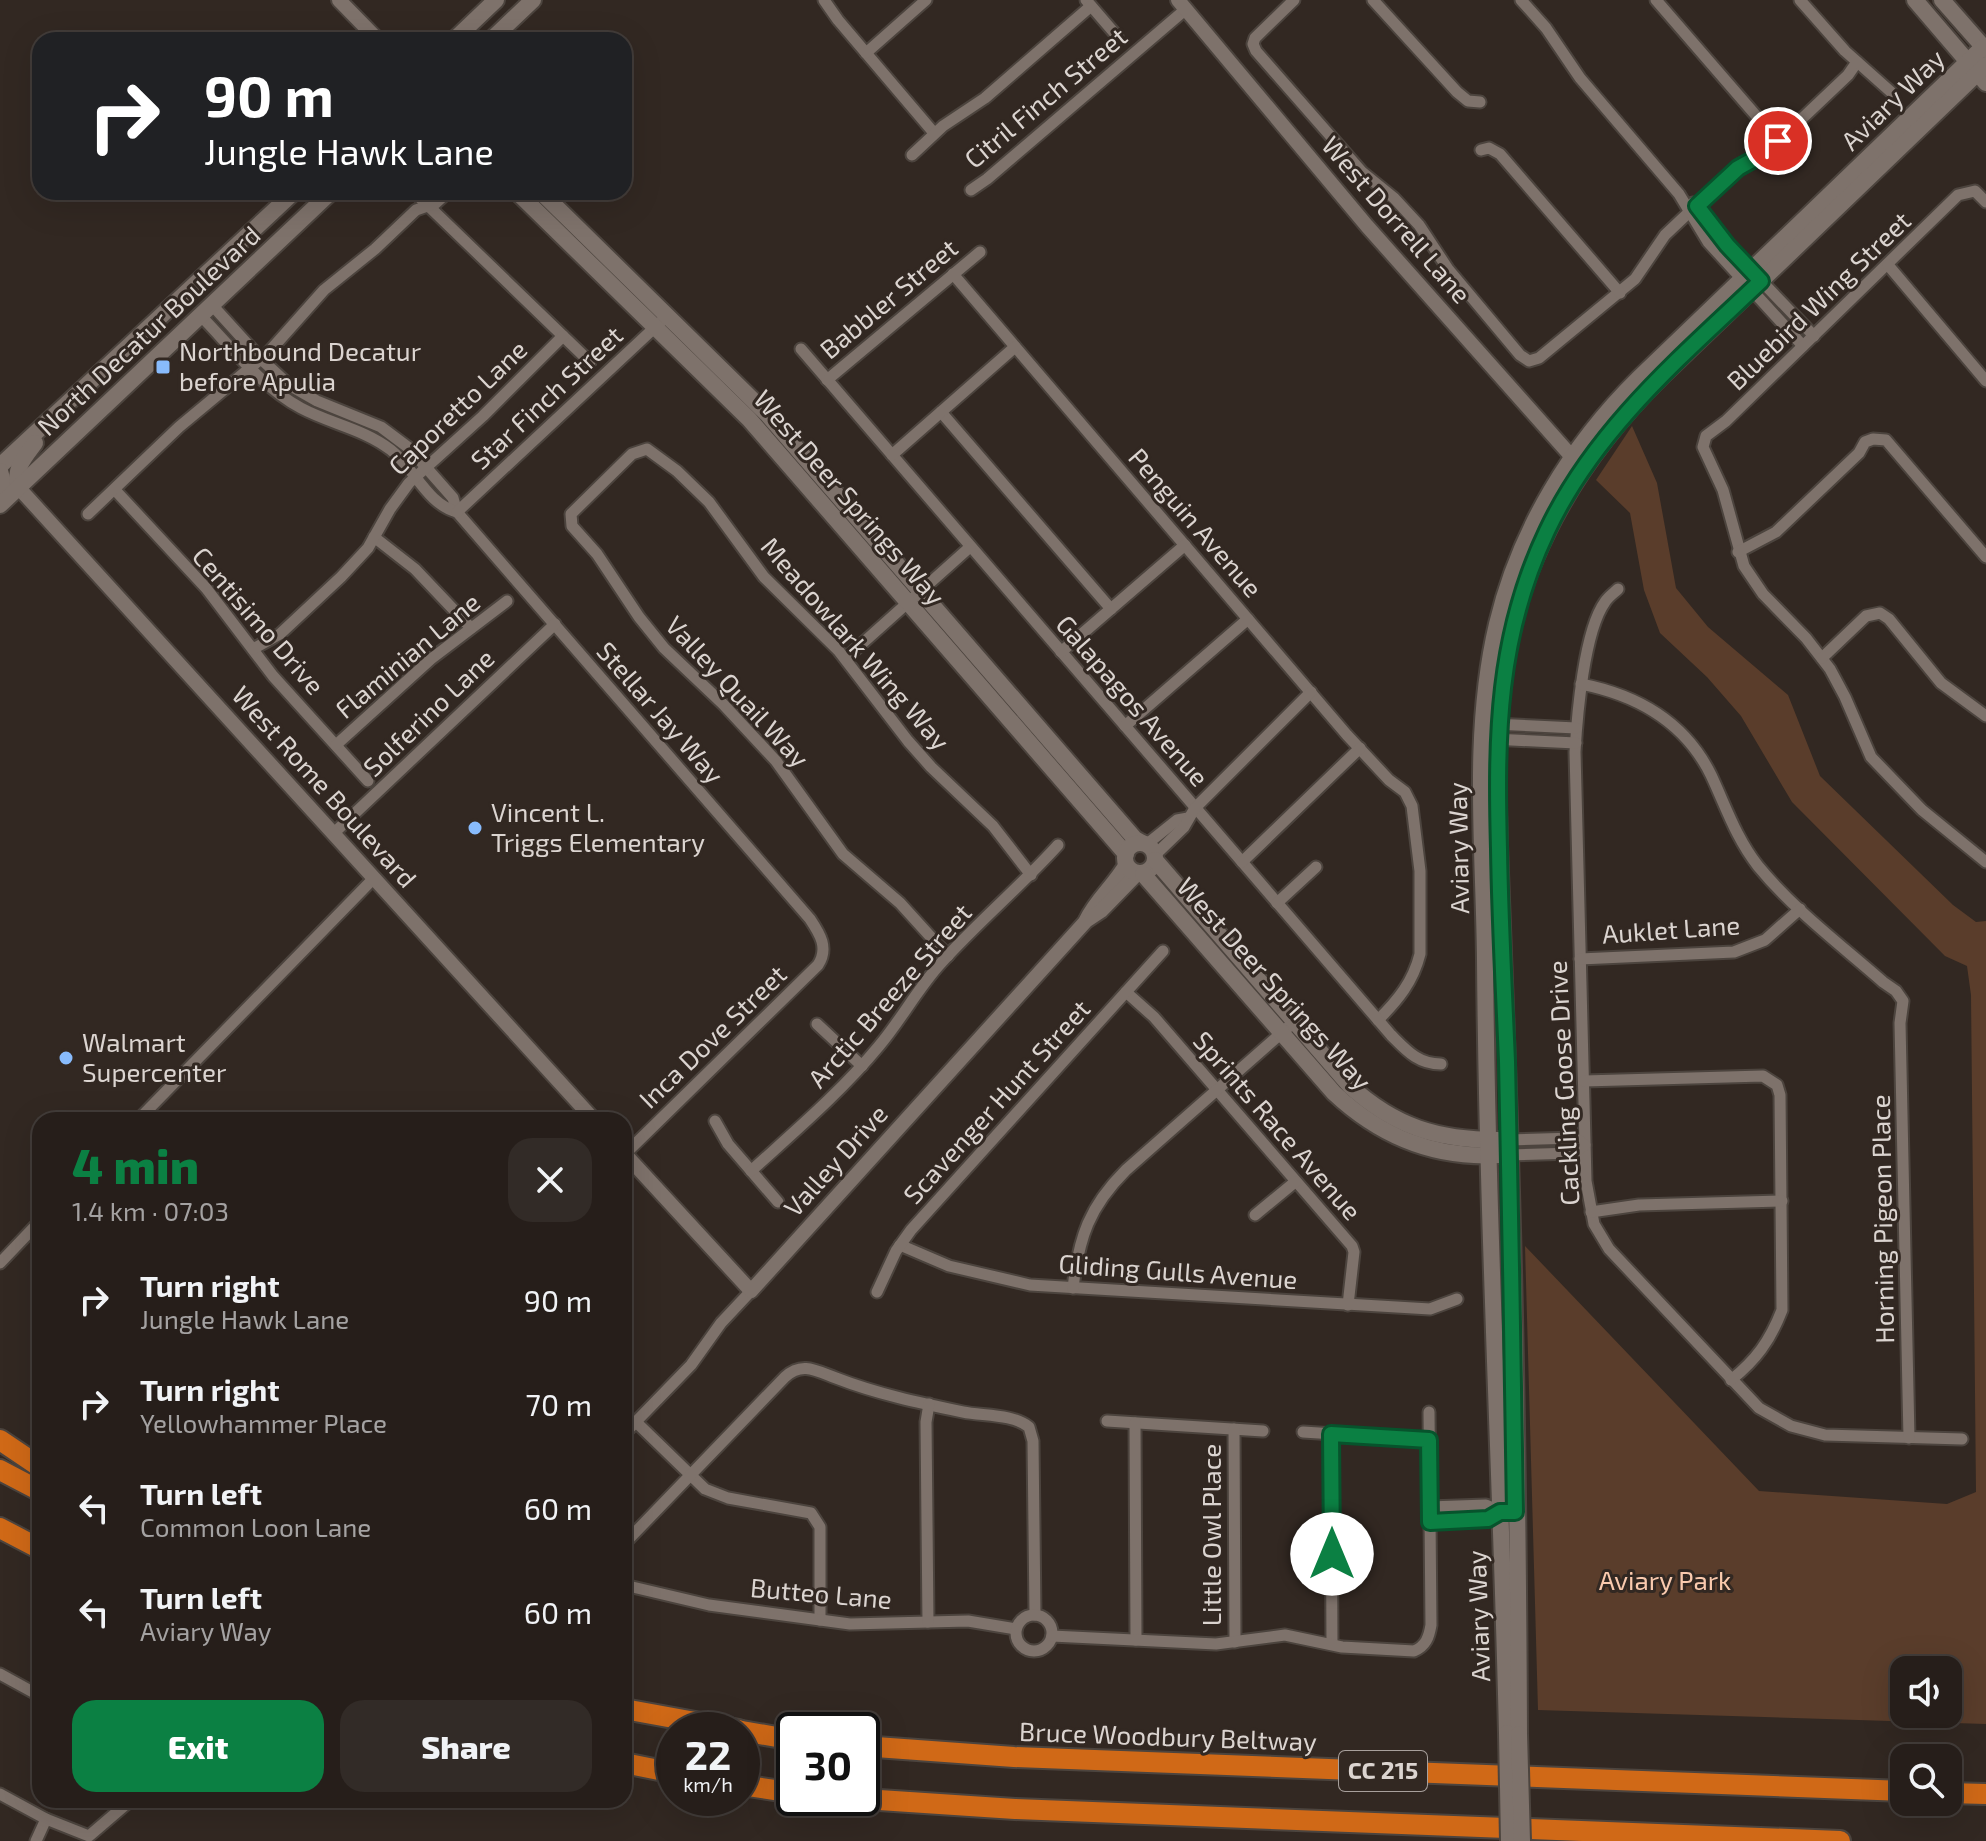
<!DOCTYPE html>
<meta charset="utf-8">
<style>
body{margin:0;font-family:"Exo 2",sans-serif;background:#322b27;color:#f1f3f6;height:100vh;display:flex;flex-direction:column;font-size:30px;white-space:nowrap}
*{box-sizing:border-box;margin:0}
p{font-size:26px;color:#a4a2a2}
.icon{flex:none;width:44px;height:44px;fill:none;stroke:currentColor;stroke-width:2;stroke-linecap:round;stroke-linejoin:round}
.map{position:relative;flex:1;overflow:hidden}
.drawer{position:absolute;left:32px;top:1112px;width:600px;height:696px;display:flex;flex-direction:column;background:#261e1a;border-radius:24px;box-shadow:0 8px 32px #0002,0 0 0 2px #423c39}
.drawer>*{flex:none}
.top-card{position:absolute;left:32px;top:32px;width:600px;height:168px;border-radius:24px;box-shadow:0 8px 32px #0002,0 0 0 2px #423c39;background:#202124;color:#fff;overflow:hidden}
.tools{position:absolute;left:1890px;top:1656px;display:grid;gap:16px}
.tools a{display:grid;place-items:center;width:72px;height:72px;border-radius:16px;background:#261e1a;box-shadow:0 8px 32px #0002,0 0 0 2px #423c39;font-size:40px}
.speed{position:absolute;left:656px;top:1712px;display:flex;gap:16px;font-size:40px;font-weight:700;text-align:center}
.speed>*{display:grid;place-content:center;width:104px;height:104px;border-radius:50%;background:#261e1a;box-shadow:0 8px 32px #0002,0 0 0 2px #423c39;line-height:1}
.speed small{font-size:20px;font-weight:400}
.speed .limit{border:4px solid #111;border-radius:12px;background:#fff;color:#111}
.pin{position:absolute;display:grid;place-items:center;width:68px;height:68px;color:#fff;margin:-34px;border:4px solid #fff;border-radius:50%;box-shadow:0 2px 8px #0007}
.me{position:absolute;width:88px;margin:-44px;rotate:0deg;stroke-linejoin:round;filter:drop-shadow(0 0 6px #0008)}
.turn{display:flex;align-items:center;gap:28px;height:168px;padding:0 40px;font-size:36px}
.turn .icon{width:104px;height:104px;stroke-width:2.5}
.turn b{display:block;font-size:56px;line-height:68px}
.round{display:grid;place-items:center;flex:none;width:84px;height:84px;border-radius:24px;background:#322b27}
.head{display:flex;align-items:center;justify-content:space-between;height:136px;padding:0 40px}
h1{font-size:48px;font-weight:800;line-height:60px;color:#0b8043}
.button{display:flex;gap:16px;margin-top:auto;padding:16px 40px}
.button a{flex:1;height:92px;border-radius:24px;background:#0b8043;color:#fff;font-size:32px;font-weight:800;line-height:92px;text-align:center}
.button a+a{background:#322b27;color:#f1f3f6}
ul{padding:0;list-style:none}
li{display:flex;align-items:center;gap:24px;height:104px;padding:0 40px}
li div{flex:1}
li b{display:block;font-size:30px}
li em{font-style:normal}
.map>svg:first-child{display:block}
</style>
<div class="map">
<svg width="1986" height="1841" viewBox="0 0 1986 1841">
<rect width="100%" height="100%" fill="#322822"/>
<path fill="#5a3d2b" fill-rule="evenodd" d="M 1632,426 L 1657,483 L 1676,588 L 1708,627 L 1788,695 L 1820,776 L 1953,905 L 1976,922 L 1986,921 L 1986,1724 L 1538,1710 L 1525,1246 L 1759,1491 L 1947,1504 L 1976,1492 L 1971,995 L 1967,966 L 1945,956 L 1792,802 L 1741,716 L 1707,677 L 1660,633 L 1644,590 L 1630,513 L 1596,480 ZM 1948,1670 L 1948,1714 L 1904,1714 L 1904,1670 Z"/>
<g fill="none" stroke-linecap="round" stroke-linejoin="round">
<g stroke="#4c443e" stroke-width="15">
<g id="minor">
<path d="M 824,0 L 838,20 L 934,133"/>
<path d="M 1086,0 L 1117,36"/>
<path d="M 1294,0 L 1255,38 L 1253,44 L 1256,51 L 1362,172 L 1394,198 L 1419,225 L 1448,269 L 1520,355 L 1529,361 L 1539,358 L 1635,279 L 1665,235 L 1720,183 L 1738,168 L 1772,147 L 1848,75 L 1857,62"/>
<path d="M 1373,0 L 1457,92 L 1468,101 L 1480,102"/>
<path d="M 1521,0 L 1546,28 L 1580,78 L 1679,194 L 1708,242 L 1803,346"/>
<path d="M 1656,0 L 1778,141"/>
<path d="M 1800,0 L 1845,51 L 1891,92"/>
<path d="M 866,53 L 926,0"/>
<path d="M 1481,150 L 1489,148 L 1500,154 L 1620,293"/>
<path d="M 912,155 L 943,126 L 985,98 L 1091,6"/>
<path d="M 971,190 L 987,179 L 1186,9"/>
<path d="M 414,192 L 590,362"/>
<path d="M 1986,202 L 1975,191 L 1958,195 L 1726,421 L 1706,436 L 1703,447 L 1723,490 L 1744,566 L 1763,594 L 1806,638 L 1830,669 L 1845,697 L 1871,757 L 1922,810 L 1986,862"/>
<path d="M 1693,203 L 1704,212 L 1727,245 L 1814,336"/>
<path d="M 1888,265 L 1986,381"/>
<path d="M 953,274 L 1347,735 L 1389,780 L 1405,792 L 1412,806 L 1420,871 L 1420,954 C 1413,982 1398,1000 1378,1020"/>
<path d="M 212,305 L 261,359 L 289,385 L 317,401 L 381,427 L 409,448 L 453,498 L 457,512 L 810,919 C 820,934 829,948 818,965 L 625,1154"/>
<path d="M 201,316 C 232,348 262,387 301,408 C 331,424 364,429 391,450 C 415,469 427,504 457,512"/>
<path d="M 801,349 L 1391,1035 C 1407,1051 1418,1064 1441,1064"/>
<path d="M 827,380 L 980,252"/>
<path d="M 941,412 L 1111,609"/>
<path d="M 892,455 L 1015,347"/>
<path d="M 115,490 L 206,588 L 273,676 L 368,781"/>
<path d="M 457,512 L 667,316"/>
<path d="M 88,514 L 179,427 L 268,353 L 324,290 L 375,249 L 416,210 L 436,203 L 448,192"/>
<path d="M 374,537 L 415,569 L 471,628"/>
<path d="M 1738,552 L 1776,532 L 1859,453 L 1865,442 L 1873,439 L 1886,440 L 1986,557"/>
<path d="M 1618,589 C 1614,593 1608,597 1605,602 C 1584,631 1577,716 1575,752 L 1586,1181 L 1594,1224 L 1609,1249 L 1759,1408 L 1791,1426 L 1825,1435 L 1962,1439"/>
<path d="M 253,649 L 280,634 L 341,577 L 368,548 L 390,509 L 409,483 L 483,416 L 563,336"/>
<path d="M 1061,652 L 1185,545"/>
<path d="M 846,658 L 970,547"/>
<path d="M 1822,658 L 1866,616 L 1880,613 L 1889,619 L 1941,683 L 1986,716"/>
<path d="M 1581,684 C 1637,695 1685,722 1711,775 C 1726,807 1736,838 1758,866 C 1794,910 1841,945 1883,982 L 1896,991 L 1903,1001 L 1900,1023 L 1909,1438"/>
<path d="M 1493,724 L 1576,728"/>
<path d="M 1125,726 L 1248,619"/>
<path d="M 1492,739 L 1576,743"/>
<path d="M 336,745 L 431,659 L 507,601"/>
<path d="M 334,833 L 555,624"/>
<path d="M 1147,844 L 1177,820 L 1188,818"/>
<path d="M 1155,855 L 1184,827 L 1195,808 L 1311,692"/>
<path d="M 1242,862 L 1360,748"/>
<path d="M 1277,903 L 1316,867"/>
<path d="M 948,956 L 900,903 L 843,854 L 776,761 L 723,704 L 664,648 L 639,617 L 597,554 L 572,526 L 571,514 L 632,454 L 647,449 L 677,471 L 709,502 L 764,577 L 838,650 L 908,741 L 931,767 L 993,826 L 1031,875"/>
<path d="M 1580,959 L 1734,952 L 1765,940 L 1800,909"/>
<path d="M 1126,992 L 1154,1017 L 1352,1246 L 1354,1252 L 1348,1305"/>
<path d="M 817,1024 L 862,1066"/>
<path d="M 1584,1081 L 1763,1076 L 1777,1085 L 1780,1095 L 1782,1310 C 1770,1341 1756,1360 1731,1380"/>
<path d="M 138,1120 L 374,878"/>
<path d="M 715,1121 L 728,1144 L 778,1202"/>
<path d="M 1508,1140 L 1575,1138 L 1585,1145 L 1574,1153 L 1509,1155"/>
<path d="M 751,1171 C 795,1131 841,1092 879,1046 C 901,1020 918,988 941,963 C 978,922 1021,886 1058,845"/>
<path d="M 1591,1212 L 1639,1205 L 1782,1201"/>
<path d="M 1255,1215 L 1295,1182"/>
<path d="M 900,1245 L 949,1266 L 1030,1285 L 1430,1309 L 1457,1299"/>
<path d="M 0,1263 L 40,1221"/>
<path d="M 1073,1288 C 1079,1237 1089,1207 1126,1170 L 1294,1022"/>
<path d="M 877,1292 L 896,1251 L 911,1230 L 1163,951"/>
<path d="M 1107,1421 L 1263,1431"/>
<path d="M 636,1422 L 705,1489 L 728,1498 L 811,1513 L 820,1527 L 820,1620"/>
<path d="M 1135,1423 L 1136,1640"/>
<path d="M 1234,1429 L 1235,1642"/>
<path d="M 1303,1432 L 1429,1440"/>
<path d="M 624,1434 L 691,1365 L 721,1323 L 751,1291"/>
<path d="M 1331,1434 L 1332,1644"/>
<path d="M 1429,1507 L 1486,1505 L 1503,1512"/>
<path d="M 1430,1522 L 1488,1519 L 1500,1512"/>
<path d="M 624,1544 L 785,1377 C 802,1361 817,1371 836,1378 C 877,1394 920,1403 963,1412 C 983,1416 1013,1414 1029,1427 L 1033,1441 L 1035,1615"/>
<path d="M 624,1585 L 709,1605 L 850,1624 L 968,1621 L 1016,1629"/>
<circle cx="1034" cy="1633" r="18"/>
<path d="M 928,1622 L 926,1422 L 929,1404"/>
<path d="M 1052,1636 L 1216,1644 L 1285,1635 L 1342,1647 L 1414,1651 C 1426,1646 1429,1637 1431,1625 L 1429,1412"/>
<path d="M 0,1674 L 40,1696"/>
<path d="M 0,1794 L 46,1819 L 89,1836 L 131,1800"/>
<path d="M 36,1841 L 46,1819"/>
</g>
</g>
<g stroke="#4c443e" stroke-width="18">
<g id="tertiary">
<path d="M 339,0 L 378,40"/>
<path d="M 1178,0 L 1367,226 L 1580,466"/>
<path d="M 18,487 L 594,1120"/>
<path d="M 1086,920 C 1096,899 1114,885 1126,864"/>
<path d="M 624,1153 L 751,1291 L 1086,921 L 1101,911 L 1138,873"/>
</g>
</g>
<g stroke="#4c443e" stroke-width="20">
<g id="secondary">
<path d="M 1915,0 L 1986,83"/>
<path d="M 1942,0 L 1986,50"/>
<path d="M 454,40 L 496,0"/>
<path d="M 491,40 L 533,0"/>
<path d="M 517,192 L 749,419 L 1126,854"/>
<path d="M 541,192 L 767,414 L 1135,839 L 1142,843"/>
<path d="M 0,466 L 294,192"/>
<path d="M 0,471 L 3,482 L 0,486"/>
<path d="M 18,487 C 14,468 24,458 35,443"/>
<path d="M 0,505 L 331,192"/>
<circle cx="1140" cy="858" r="15"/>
<path d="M 1155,860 L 1350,1086 C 1395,1127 1438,1140 1498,1140"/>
<path d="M 1143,874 L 1334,1093 C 1381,1137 1434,1159 1499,1155"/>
<path d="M 1507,1733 C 1501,1476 1487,1218 1485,960 C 1484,849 1471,734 1497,624 C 1519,531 1571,445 1639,378 L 1983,47"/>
<path d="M 1519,1734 C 1518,1511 1515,1287 1507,1064 C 1504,991 1501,918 1499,845 C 1497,775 1494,704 1510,635 C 1534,534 1588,449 1661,377 L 1986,65"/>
</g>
</g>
<g stroke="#4c443e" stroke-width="24">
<g id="motorway">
<path d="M 0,1440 L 40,1467"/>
<path d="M 0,1470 L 40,1491"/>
<path d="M 0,1528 L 40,1549"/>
<path d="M 624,1709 L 739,1730"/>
<path d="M 742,1731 L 794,1740"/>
<path d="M 862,1746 L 1014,1757 L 1904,1791"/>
<path d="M 624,1763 L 674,1773"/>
<path d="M 742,1785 L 794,1793"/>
<path d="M 1948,1793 L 1986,1794"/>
<path d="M 849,1798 L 1015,1809 L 1840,1841"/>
</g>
</g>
<use href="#minor" stroke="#7e726b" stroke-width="11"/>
<use href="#tertiary" stroke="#7e726b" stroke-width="14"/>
<use href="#secondary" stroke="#7e726b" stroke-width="16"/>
<use href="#motorway" stroke="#d06917" stroke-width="20"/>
<g stroke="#4c443e" stroke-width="20" stroke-linecap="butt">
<g id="secondary-bridge">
<path d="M 1507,1733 L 1509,1841"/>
<path d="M 1519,1734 L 1522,1841"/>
</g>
</g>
<use href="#secondary-bridge" stroke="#7e726b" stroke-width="16"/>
</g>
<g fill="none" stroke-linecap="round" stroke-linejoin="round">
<g stroke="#07532c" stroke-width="20">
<path id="route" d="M 1332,1554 L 1331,1434 L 1429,1440 L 1430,1522 L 1488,1519 L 1500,1512 L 1515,1512 C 1512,1362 1511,1211 1507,1061 C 1504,990 1500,920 1499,849 C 1496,736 1497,636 1547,531 C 1595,429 1681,357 1761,281 L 1727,245 L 1697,206 L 1738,168 L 1765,153 L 1778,141"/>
</g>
<use href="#route" stroke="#0b8043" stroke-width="14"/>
</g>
<g fill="#88bbfc" stroke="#322822" stroke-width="3">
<rect x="155" y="359" width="16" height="16" rx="4"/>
<circle cx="475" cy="828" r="8"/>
<circle cx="66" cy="1058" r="8"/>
</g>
<g text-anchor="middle" stroke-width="6" stroke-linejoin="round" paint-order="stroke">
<rect fill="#322822" stroke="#a8a09c" stroke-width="2" x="1339" y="1751" width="88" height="40" rx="6"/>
<g font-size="24" font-weight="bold" fill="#dbd4d0">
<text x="1383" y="1779">CC 215</text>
</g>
<g font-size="26" fill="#dbd4d0" stroke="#322822">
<text transform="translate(1046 98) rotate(-40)" y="9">Citril Finch Street</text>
<text transform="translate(1893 100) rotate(-44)" y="9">Aviary Way</text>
<text transform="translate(1396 220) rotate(49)" y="9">West Dorrell Lane</text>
<text transform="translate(889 299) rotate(-40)" y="9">Babbler Street</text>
<text transform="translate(1819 301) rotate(-44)" y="9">Bluebird Wing Street</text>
<text transform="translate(149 331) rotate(-43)" y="9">North Decatur Boulevard</text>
<text transform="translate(547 398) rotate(-43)" y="9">Star Finch Street</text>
<text transform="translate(458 408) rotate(-44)" y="9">Caporetto Lane</text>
<text transform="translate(849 498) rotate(49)" y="9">West Deer Springs Way</text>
<text transform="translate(1195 523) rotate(49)" y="9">Penguin Avenue</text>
<text transform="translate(258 621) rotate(49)" y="9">Centisimo Drive</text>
<text transform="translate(855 644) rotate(49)" y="9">Meadowlark Wing Way</text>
<text transform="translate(408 656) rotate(-40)" y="9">Flaminian Lane</text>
<text transform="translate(737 692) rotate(47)" y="9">Valley Quail Way</text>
<text transform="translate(1132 701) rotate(49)" y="9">Galapagos Avenue</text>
<text transform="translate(429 713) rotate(-44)" y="9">Solferino Lane</text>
<text transform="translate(660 713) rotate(49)" y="9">Stellar Jay Way</text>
<text transform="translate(324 787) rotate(48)" y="9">West Rome Boulevard</text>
<text transform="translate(1459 848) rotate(-91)" y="9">Aviary Way</text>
<text transform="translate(1671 930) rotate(-4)" y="9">Auklet Lane</text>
<text transform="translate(1274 984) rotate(48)" y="9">West Deer Springs Way</text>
<text transform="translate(890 996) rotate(-49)" y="9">Arctic Breeze Street</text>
<text transform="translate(713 1037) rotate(-44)" y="9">Inca Dove Street</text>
<text transform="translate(1564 1083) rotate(-93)" y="9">Cackling Goose Drive</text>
<text transform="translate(997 1102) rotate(-48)" y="9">Scavenger Hunt Street</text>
<text transform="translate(1277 1126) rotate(49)" y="9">Sprints Race Avenue</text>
<text transform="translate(836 1161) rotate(-48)" y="9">Valley Drive</text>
<text transform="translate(1883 1219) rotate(-91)" y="9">Horning Pigeon Place</text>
<text transform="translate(1178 1272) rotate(4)" y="9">Gliding Gulls Avenue</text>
<text transform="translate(1212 1535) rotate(-90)" y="9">Little Owl Place</text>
<text transform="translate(821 1594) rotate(5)" y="9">Butteo Lane</text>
<text transform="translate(1479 1616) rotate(-92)" y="9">Aviary Way</text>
<text transform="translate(1168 1737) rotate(2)" y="9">Bruce Woodbury Beltway</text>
</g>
<g font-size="26" fill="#dbd4d0" stroke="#322822" text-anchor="start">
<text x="179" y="361">Northbound Decatur<tspan x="179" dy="30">before Apulia</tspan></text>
<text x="491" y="822">Vincent L.<tspan x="491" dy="30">Triggs Elementary</tspan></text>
<text x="82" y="1052">Walmart<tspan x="82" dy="30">Supercenter</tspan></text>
</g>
<g font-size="26" fill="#facaae" stroke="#322822">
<text x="1665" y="1590">Aviary Park</text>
</g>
</g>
</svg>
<div class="tools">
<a><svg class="icon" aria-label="sound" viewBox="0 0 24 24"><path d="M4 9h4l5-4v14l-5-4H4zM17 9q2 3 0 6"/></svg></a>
<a><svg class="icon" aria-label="search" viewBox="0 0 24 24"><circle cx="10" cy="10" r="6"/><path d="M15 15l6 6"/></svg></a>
</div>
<div class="speed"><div>22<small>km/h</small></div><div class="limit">30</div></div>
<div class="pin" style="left:1778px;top:141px;background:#d93025"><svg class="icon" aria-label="arrive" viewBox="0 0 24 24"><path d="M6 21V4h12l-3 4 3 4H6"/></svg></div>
<svg class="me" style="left:1332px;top:1554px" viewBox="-20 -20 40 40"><circle r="19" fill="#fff"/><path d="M0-13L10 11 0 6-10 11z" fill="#0b8043"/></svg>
<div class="top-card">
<div class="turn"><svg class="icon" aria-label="right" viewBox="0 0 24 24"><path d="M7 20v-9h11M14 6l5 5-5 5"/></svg><div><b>90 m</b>Jungle Hawk Lane</div></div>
</div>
<section class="drawer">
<div class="head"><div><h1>4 min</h1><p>1.4 km · 07:03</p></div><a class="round"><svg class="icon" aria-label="close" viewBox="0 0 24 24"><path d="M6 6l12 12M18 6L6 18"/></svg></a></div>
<ul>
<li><svg class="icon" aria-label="right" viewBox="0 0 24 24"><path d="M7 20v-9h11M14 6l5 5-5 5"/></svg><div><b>Turn right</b><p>Jungle Hawk Lane</p></div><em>90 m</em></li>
<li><svg class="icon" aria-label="right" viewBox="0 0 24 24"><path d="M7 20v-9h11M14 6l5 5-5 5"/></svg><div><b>Turn right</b><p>Yellowhammer Place</p></div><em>70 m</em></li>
<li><svg class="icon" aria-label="left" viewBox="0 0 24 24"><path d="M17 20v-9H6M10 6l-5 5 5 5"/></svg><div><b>Turn left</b><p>Common Loon Lane</p></div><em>60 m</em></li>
<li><svg class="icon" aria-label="left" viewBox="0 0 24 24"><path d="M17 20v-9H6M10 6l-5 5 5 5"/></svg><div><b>Turn left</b><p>Aviary Way</p></div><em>60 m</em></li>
</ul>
<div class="button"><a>Exit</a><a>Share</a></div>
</section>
</div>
